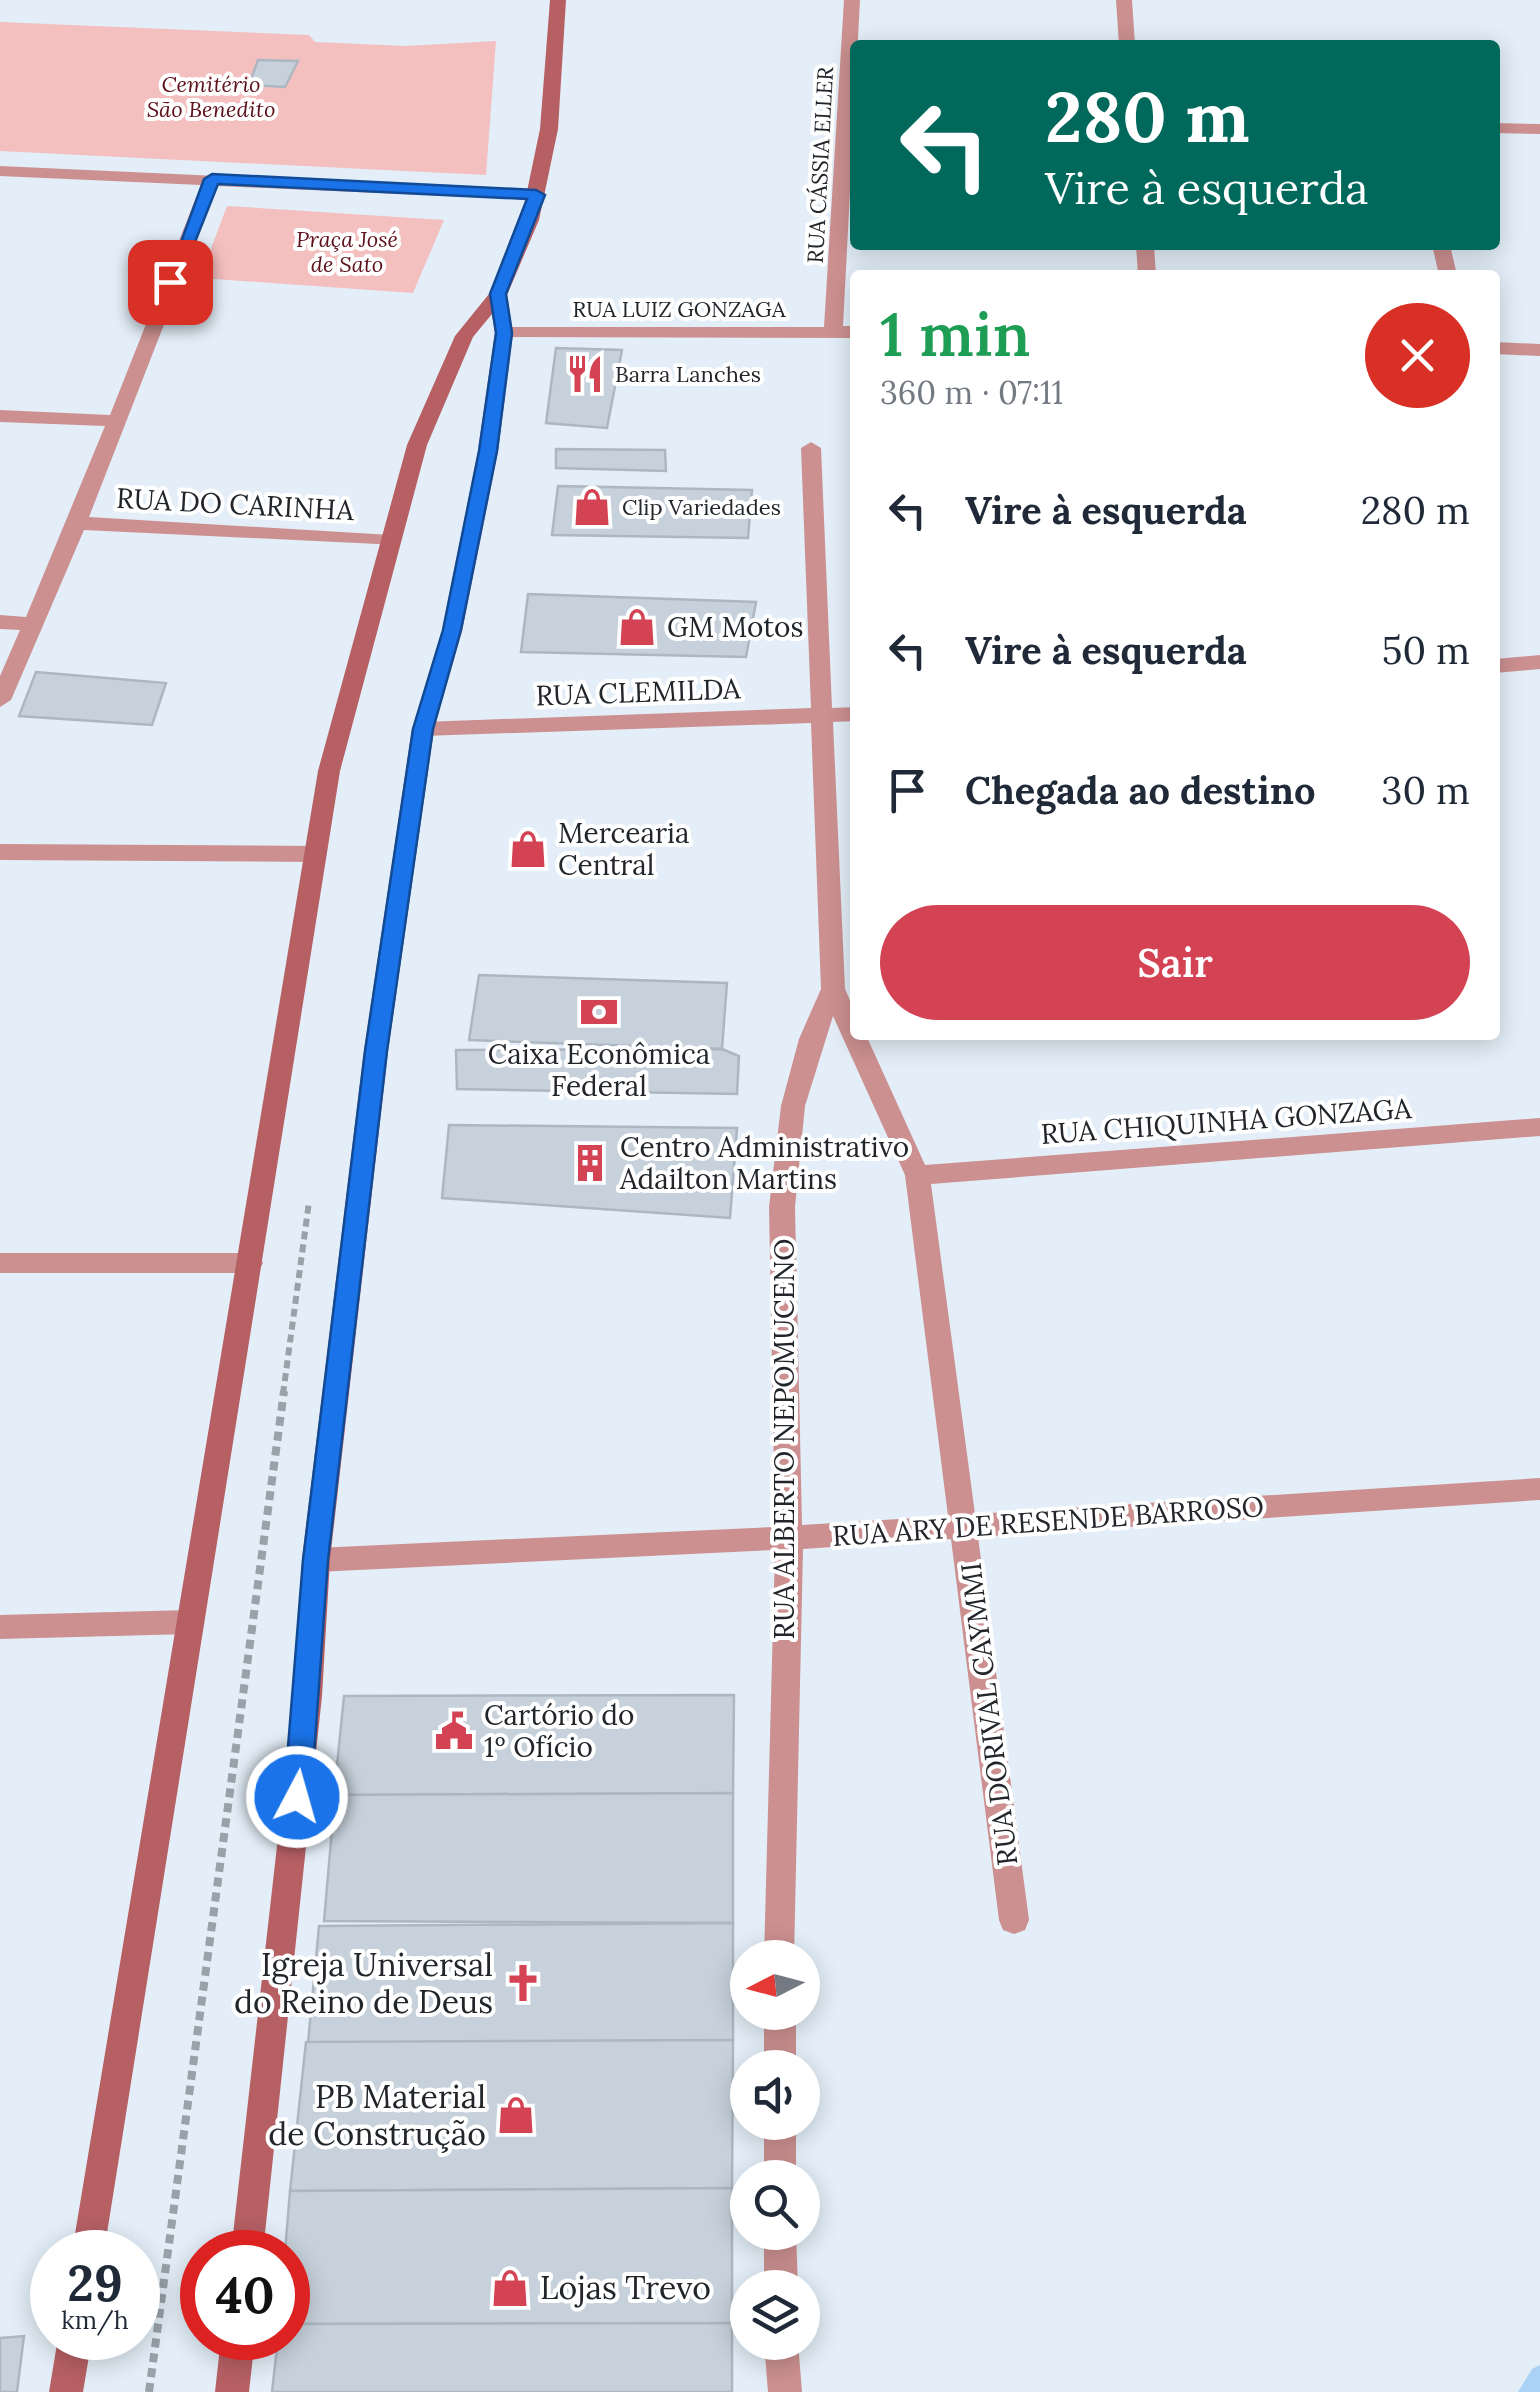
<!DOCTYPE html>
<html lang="pt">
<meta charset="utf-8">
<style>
body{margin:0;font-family:Lora,serif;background:#f6f6f7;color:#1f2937;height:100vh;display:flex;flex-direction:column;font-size:38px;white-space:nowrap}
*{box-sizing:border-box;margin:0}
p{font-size:32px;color:#747a83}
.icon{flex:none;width:55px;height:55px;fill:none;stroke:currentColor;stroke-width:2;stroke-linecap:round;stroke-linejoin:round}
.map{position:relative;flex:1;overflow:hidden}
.side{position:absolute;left:850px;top:270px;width:650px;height:770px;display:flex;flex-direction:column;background:#fff;border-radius:10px;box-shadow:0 5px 25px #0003}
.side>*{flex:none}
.top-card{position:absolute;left:850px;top:40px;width:650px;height:210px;border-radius:10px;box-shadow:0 5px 25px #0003;background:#00695c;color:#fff;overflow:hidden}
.needle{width:65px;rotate:264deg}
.buttons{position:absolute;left:730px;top:1940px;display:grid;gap:20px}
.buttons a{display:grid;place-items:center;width:90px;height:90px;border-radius:50%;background:#fff;box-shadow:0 5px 25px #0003;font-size:50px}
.speed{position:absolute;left:30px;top:2230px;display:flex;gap:20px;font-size:50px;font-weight:700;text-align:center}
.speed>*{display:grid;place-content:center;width:130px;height:130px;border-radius:50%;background:#fff;box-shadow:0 5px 25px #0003;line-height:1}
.speed small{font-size:25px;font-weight:400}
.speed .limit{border:15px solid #d22;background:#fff;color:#111}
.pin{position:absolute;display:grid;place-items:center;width:85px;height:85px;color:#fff;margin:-42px;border-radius:20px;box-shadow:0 5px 15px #0006}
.me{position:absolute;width:110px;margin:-55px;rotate:6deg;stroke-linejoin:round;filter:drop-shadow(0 0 8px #0008)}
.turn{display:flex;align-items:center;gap:35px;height:210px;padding:0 30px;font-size:45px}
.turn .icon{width:130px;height:130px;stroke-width:2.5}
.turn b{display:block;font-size:70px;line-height:85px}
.round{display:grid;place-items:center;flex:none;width:105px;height:105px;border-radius:52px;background:#f6f6f7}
.summary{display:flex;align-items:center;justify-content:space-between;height:170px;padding:0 30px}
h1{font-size:60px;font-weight:600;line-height:75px;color:#1e9e55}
.button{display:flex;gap:20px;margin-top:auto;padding:20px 30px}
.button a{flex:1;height:115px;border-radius:60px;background:#d44353;color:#fff;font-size:40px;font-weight:600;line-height:115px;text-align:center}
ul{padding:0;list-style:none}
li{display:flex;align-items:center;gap:30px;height:140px;padding:0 30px}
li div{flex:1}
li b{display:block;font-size:38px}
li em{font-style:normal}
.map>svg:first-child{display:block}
</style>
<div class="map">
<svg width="1540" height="2392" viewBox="0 0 1540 2392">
<rect width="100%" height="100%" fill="#e3eef8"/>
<g fill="#f4bfbf">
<path d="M 0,22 L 309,35 L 315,42 L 406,46 L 496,41 L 486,175 L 0,151 Z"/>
<path d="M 227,206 L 444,220 L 413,293 L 200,278 Z"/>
</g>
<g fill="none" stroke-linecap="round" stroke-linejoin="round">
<path fill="#abd1f4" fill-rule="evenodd" d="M 1540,2365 L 1540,2392 L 1518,2392 L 1532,2369 Z"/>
</g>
<g fill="#c6d1db" stroke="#adb7c1" stroke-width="2.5">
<path d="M 258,60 L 298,61 L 285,87 L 249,85 Z"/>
<path d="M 556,348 L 622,350 L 607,428 L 546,423 Z"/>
<path d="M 556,449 L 665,450 L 666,471 L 556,468 Z"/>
<path d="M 558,486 L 752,490 L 748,538 L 552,535 Z"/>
<path d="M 528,594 L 756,602 L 746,657 L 521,652 Z"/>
<path d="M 36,672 L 166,683 L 152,725 L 19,716 Z"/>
<path d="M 479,975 L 727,983 L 722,1049 L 469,1040 Z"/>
<path d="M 722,1049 L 739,1056 L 737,1094 L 457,1089 L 456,1050 Z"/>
<path d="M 449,1125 L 737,1128 L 730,1218 L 442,1198 Z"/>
<path d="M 734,1695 L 733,1793 L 334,1795 L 344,1696 Z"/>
<path d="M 733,1793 L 733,1923 L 324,1921 L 335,1795 Z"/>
<path d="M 733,1923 L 733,2040 L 308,2043 L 319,1926 Z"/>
<path d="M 733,2040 L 732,2188 L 290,2191 L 306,2042 Z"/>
<path d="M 732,2188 L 732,2323 L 288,2324 L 285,2252 L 290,2191 Z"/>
<path d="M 732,2323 L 732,2392 L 272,2392 L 278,2338 L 288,2338 L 288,2324 Z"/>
<path d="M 24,2336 L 17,2392 L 0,2392 L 0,2338 Z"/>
</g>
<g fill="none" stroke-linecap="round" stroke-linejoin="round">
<path stroke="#99a1a9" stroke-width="6" stroke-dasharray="8 5" stroke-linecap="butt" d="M 283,1394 L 309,1202"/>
<path stroke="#99a1a9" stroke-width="8" stroke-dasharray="9 6" stroke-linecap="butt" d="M 149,2392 L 284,1391"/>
<g fill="#cc9090" fill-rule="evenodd">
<path d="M 844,0 L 860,0 L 843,326 L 855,326 L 855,338 L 497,337 L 495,333 L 504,327 L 824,327 Z"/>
<path d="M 1116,0 L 1132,0 L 1135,45 L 1119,45 Z"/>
<path d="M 1495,123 L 1540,124 L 1540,134 L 1495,133 Z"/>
<path d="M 0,166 L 543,191 L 546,195 L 537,200 L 218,186 L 89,517 L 391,535 L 398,537 L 398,545 L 84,530 L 11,700 L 0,707 L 0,676 L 20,630 L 0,629 L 0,615 L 26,617 L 105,426 L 0,422 L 0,410 L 110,415 L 201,185 L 0,176 Z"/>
<path d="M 1136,245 L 1154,245 L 1156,275 L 1138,275 Z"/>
<path d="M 1432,245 L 1450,245 L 1457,275 L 1439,275 Z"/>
<path d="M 1495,342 L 1540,344 L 1540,356 L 1495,354 Z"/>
<path d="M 811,442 L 821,448 L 832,708 L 855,707 L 855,721 L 833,722 L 845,989 L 855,1012 L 855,1035 L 866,1035 L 925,1165 L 1540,1118 L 1540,1136 L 931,1184 L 975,1514 L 1540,1478 L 1540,1500 L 978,1537 L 1029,1920 L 1025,1930 L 1014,1934 L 1003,1930 L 999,1920 L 951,1539 L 803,1549 L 794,1958 L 764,1958 L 775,1550 L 316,1572 L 306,1568 L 302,1560 L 306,1552 L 316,1548 L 775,1527 L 769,1207 L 781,1106 L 799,1039 L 821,989 L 811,723 L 423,736 L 412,729 L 423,722 L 811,708 L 801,448 ZM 833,1016 L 905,1175 L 948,1516 L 802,1525 L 795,1207 L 805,1106 Z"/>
<path d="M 1540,655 L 1540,669 L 1495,673 L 1495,659 Z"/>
<path d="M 0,844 L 316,846 L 327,854 L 316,862 L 0,860 Z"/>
<path d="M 0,1253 L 250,1253 L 259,1256 L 263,1263 L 259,1270 L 250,1273 L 0,1273 Z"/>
<path d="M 190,1610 L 200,1613 L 204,1622 L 200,1631 L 190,1634 L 0,1639 L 0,1615 Z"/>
<rect x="764" y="2012" width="32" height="56"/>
<rect x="764" y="2122" width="32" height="56"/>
<path d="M 764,2232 L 796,2232 L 798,2288 L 764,2288 Z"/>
<path d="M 764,2342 L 798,2342 L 802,2392 L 768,2392 Z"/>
</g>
<g fill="#b76064" fill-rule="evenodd">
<path d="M 550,0 L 566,0 L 558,129 L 539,220 L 507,295 L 513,333 L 498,451 L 462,631 L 434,729 L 388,1051 L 330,1560 L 322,1696 L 263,2252 L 231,2252 L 294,1696 L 302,1560 L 364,1051 L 412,729 L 442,631 L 478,451 L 495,333 L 492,314 L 473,337 L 427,445 L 340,771 L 104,2252 L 72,2252 L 318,771 L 407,445 L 455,336 L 489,294 L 521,220 L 540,129 Z"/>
<path d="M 58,2338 L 92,2338 L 83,2392 L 49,2392 Z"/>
<path d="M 221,2338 L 255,2338 L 249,2392 L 215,2392 Z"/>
</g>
</g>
<path fill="#1a73e8" stroke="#114b97" stroke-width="2.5" d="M 212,174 L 536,190 L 545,195 L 506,294 L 512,333 L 497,451 L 461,630 L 433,729 L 387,1051 L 328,1560 L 311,1797 L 307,1805 L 297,1809 L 288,1805 L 284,1797 L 303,1560 L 365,1051 L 413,729 L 443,630 L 479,451 L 496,333 L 490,294 L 527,199 L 218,184 L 179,282 L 165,286 L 204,179 Z"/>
<defs>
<g id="restaurant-bare" transform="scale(3)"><path d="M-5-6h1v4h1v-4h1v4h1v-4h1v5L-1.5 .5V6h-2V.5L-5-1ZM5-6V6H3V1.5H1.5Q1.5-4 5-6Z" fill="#d44353" stroke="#fff" stroke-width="2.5" paint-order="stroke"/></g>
<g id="shop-bare" transform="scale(3)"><path d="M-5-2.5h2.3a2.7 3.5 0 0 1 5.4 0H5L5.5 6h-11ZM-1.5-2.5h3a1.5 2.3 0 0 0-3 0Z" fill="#d44353" stroke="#fff" stroke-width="2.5" paint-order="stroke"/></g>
<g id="bank-bare" transform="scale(3)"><path d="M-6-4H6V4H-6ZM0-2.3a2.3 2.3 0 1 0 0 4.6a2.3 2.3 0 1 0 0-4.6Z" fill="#d44353" stroke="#fff" stroke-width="2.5" paint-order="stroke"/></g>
<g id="building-bare" transform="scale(3)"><path d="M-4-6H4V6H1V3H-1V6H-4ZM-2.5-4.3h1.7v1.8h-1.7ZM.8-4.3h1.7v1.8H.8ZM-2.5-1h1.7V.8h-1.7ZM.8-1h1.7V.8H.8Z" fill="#d44353" stroke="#fff" stroke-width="2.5" paint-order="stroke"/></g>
<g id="civic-bare" transform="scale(3)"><path d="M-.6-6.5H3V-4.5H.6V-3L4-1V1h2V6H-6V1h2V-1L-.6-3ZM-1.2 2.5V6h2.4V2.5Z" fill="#d44353" stroke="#fff" stroke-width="2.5" paint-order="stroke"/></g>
<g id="church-bare" transform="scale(3)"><path d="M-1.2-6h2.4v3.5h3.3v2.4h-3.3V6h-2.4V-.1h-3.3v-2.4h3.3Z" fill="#d44353" stroke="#fff" stroke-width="2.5" paint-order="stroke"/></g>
</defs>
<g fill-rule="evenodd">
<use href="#restaurant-bare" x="585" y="374"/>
<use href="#shop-bare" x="592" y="507"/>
<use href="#shop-bare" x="637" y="627"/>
<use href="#shop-bare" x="528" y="849"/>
<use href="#bank-bare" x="599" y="1012"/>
<use href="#building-bare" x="590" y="1163"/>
<use href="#civic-bare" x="454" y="1731"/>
<use href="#church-bare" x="523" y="1983"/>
<use href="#shop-bare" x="516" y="2115"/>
<use href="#shop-bare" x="510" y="2288"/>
</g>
<g text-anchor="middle" stroke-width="8" stroke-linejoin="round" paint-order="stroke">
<g font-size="22" font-style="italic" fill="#5e121c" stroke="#fff">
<text x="211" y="92">Cemitério<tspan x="211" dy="25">São Benedito</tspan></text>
<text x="347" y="247">Praça José<tspan x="347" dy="25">de Sato</tspan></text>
</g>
<g font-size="22" fill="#22262a" stroke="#fff">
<text transform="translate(820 165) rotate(-87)" y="8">RUA CÁSSIA ELLER</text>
<text x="679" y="317">RUA LUIZ GONZAGA</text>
</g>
<g font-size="22" fill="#22262a" stroke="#fff" text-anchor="start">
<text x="615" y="382">Barra Lanches</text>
<text x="622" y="515">Clip Variedades</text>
</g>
<g font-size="28" fill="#22262a" stroke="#fff">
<text transform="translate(235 504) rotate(3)" y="10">RUA DO CARINHA</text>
<text transform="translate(638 692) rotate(-2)" y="10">RUA CLEMILDA</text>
<text transform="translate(1226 1121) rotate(-4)" y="10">RUA CHIQUINHA GONZAGA</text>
<text transform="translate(784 1439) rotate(-90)" y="10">RUA ALBERTO NEPOMUCENO</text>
<text transform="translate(1048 1521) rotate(-4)" y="10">RUA ARY DE RESENDE BARROSO</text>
<text transform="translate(989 1714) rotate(-97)" y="10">RUA DORIVAL CAYMMI</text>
</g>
<g font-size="28" fill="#22262a" stroke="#fff" text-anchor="start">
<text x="667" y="637">GM Motos</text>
<text x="558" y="843">Mercearia<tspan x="558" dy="32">Central</tspan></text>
<text x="599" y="1064" text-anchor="middle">Caixa Econômica<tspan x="599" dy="32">Federal</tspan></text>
<text x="620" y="1157">Centro Administrativo<tspan x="620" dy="32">Adailton Martins</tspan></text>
<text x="484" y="1725">Cartório do<tspan x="484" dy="32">1º Ofício</tspan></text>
</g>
<g font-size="32" fill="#22262a" stroke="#fff" text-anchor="end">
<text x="493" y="1976">Igreja Universal<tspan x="493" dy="37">do Reino de Deus</tspan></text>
<text x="486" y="2108">PB Material<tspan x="486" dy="37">de Construção</tspan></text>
<text x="540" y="2299" text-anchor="start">Lojas Trevo</text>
</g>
</g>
</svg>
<div class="buttons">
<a><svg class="needle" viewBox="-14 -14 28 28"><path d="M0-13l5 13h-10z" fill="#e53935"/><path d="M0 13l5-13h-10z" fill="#747a83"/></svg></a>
<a><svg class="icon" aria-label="sound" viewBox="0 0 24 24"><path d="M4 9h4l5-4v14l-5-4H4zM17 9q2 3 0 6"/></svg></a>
<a><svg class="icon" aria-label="search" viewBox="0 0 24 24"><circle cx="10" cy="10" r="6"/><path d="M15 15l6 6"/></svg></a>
<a><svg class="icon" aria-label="layers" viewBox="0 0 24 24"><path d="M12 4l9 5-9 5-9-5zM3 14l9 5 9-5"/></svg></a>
</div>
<div class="speed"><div>29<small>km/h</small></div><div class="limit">40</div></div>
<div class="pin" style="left:170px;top:282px;background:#d93025"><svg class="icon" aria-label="arrive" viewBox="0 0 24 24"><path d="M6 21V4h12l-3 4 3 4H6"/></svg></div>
<svg class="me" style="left:297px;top:1797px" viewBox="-20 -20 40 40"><circle r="17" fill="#1a73e8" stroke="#fff" stroke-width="3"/><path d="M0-11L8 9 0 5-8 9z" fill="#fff"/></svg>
<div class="top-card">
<div class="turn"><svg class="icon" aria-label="left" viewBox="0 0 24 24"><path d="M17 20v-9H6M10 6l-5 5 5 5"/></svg><div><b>280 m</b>Vire à esquerda</div></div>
</div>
<section class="side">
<div class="summary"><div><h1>1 min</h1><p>360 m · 07:11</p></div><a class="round" style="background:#d93025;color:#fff"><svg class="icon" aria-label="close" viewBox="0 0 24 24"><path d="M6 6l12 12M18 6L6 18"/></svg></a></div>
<ul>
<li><svg class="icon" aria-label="left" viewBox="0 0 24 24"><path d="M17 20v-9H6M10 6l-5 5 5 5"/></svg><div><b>Vire à esquerda</b></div><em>280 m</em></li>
<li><svg class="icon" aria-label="left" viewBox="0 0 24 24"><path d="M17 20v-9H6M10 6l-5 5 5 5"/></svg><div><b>Vire à esquerda</b></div><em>50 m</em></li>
<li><svg class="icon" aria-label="arrive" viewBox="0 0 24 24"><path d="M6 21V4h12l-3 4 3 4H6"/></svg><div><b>Chegada ao destino</b></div><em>30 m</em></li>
</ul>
<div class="button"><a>Sair</a></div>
</section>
</div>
